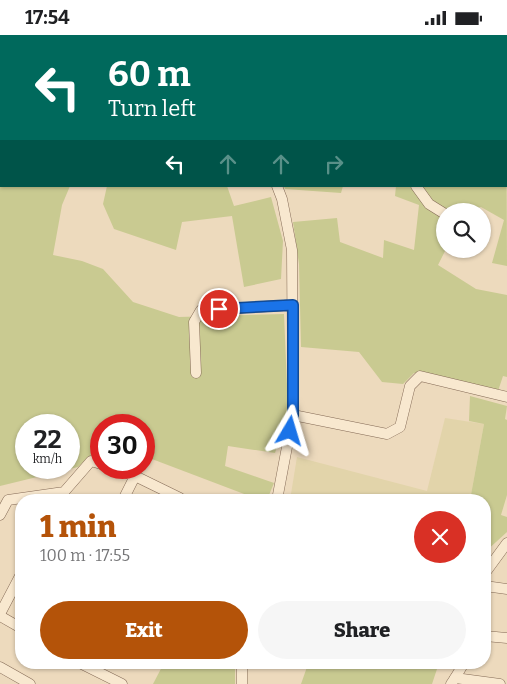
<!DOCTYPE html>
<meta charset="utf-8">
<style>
body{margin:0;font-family:Bitter,serif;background:#f6f6f6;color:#202124;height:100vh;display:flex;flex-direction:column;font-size:19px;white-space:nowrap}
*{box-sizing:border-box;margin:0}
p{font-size:16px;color:#757577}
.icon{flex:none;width:28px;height:28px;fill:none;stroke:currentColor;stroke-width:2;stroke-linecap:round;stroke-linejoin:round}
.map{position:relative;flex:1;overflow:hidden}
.drawer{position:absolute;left:15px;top:459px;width:476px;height:175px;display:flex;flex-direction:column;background:#fff;border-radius:20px;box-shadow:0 1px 4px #0004}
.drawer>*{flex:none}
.hud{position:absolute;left:0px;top:0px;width:508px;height:152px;box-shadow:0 1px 4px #0004;background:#00695c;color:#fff;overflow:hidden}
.fabs{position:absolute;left:436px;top:168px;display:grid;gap:10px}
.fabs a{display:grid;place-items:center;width:55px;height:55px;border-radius:50%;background:#fff;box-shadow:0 1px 4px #0004;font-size:25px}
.speed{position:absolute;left:15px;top:379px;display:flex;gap:10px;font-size:25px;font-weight:700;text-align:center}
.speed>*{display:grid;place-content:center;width:65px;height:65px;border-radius:50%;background:#fff;box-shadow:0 1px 4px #0004;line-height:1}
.speed small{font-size:12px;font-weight:400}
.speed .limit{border:8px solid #d22;background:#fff;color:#111}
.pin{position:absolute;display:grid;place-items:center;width:42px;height:42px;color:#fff;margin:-21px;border:2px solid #fff;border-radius:50%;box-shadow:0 1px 5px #0007}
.me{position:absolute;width:55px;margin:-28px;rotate:7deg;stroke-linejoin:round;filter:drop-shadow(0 0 4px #0008)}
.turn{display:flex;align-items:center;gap:18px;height:105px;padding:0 25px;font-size:22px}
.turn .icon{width:65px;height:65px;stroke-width:2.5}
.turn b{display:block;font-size:35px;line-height:42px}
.lanes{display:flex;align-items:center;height:48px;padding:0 25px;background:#0003;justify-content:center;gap:25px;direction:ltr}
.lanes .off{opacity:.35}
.round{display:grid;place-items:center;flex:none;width:52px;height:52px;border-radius:26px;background:#f6f6f6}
.headline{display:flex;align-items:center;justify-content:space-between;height:85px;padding:0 25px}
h1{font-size:30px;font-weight:800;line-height:38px;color:#b45309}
.cta{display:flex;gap:10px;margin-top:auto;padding:10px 25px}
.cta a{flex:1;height:58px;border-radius:30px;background:#b45309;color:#fff;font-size:20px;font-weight:800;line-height:58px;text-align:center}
.cta a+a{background:#f6f6f6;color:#202124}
.status{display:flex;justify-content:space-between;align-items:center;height:35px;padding:0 25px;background:#fff;direction:ltr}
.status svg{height:14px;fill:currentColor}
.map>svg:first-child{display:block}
</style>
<div class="status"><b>17:54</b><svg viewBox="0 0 49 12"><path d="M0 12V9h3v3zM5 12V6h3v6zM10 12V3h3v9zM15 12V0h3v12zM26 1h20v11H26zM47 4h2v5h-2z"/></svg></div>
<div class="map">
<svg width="507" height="649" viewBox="0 0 507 649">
<rect width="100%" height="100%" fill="#eddabd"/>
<path fill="#e2d4aa" d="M 445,383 L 484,389 L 470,465 L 290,465 L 297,422 L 427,456 Z"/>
<g fill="#c9ca91" fill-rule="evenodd">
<path d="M 130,0 L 447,0 L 451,1 L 132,1 Z"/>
<path d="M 0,14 L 1,151 L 70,151 L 62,170 L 53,220 L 82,226 L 103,234 L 133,267 L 179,282 L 284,279 L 288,375 L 275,418 L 228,411 L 225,431 L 274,448 L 267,465 L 260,465 L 144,421 L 144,390 L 101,390 L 101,411 L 78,432 L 0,451 ZM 26,390 L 69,390 L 69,432 L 26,432 Z"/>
<path d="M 506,21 L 507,231 L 492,228 L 504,185 L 481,172 L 469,176 L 445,176 L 446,214 L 438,230 L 476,254 L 507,260 L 507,342 L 503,341 L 498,356 L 414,338 L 403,349 L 382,347 L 359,317 L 301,312 L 299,229 L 293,187 L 337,183 L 340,207 L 383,223 L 384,205 L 414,215 L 419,170 L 395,161 L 396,151 L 506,151 Z"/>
<path d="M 107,151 L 227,151 L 234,171 L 271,162 L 283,206 L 281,244 L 244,252 L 232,181 L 182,187 L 176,215 L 114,194 L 103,169 Z"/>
<path d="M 284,151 L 343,151 L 341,158 L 285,154 Z"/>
<path d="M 470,361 L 507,371 L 505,384 L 507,385 L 507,460 L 501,480 L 507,482 L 507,497 L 485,517 L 485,465 L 470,465 L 484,389 L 469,386 Z"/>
<path d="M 164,628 L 221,628 L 235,634 L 235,649 L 153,649 Z"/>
<path d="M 291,628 L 439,628 L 432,649 L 301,649 L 307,632 Z"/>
</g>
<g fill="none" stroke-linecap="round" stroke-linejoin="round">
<g stroke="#846a56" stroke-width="11">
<g id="street">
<path d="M 0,6 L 1,6"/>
<path d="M 277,151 L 282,164 L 292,215 L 293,380 L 277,465"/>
<path d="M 416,151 L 429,169 L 445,179"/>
<path d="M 196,338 L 194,287 L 201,275 L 293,270"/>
<path d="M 293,380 L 387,399 L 400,392 L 410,351 L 420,341 L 507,362"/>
<path d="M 110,432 L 135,441 L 180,463 L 179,465"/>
<path d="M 123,465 L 135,441"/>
<path d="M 0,480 L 8,465 L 64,457 L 91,426 L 101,429"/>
<path d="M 485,538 L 507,508"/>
<path d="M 485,551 L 507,554"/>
<path d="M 0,579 L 21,539"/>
<path d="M 0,581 L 21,593"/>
<path d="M 485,601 L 507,603"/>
<path d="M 80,628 L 122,649"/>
<path d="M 0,632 L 30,649"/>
<path d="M 455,643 L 464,628"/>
<path d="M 242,649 L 242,633 L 244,628"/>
<path d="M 451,649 L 455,643 L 500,649"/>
</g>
</g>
<use href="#street" stroke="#f8e8cf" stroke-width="10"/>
</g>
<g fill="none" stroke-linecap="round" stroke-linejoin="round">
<g stroke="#114b97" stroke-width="12">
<path id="route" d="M 219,274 L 293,270 L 293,380 L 290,396"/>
</g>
<use href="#route" stroke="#1a73e8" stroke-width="9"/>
</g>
</svg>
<div class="fabs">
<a><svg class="icon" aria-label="search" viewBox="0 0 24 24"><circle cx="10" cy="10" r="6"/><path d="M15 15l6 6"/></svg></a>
</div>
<div class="speed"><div>22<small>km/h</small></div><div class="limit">30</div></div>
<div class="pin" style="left:219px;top:274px;background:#d93025"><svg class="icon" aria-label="arrive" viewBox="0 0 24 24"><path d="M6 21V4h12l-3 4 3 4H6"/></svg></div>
<svg class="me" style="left:290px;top:396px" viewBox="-20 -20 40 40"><path d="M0-17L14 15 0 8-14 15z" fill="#1a73e8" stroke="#fff" stroke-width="4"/></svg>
<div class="hud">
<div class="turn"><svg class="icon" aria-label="left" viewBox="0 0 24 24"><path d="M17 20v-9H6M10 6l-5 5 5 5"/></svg><div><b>60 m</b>Turn left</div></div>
<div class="lanes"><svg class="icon" aria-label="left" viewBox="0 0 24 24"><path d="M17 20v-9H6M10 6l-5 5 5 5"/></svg><svg class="icon off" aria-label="ahead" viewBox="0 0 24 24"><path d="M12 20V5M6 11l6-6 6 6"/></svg><svg class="icon off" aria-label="ahead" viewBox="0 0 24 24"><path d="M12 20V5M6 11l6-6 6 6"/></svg><svg class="icon off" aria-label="right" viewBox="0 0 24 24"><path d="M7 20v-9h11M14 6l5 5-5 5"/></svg></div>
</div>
<section class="drawer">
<div class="headline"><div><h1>1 min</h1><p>100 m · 17:55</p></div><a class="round" style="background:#d93025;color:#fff"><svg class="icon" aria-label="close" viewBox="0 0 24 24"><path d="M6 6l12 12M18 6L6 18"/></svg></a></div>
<div class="cta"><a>Exit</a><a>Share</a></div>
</section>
</div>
